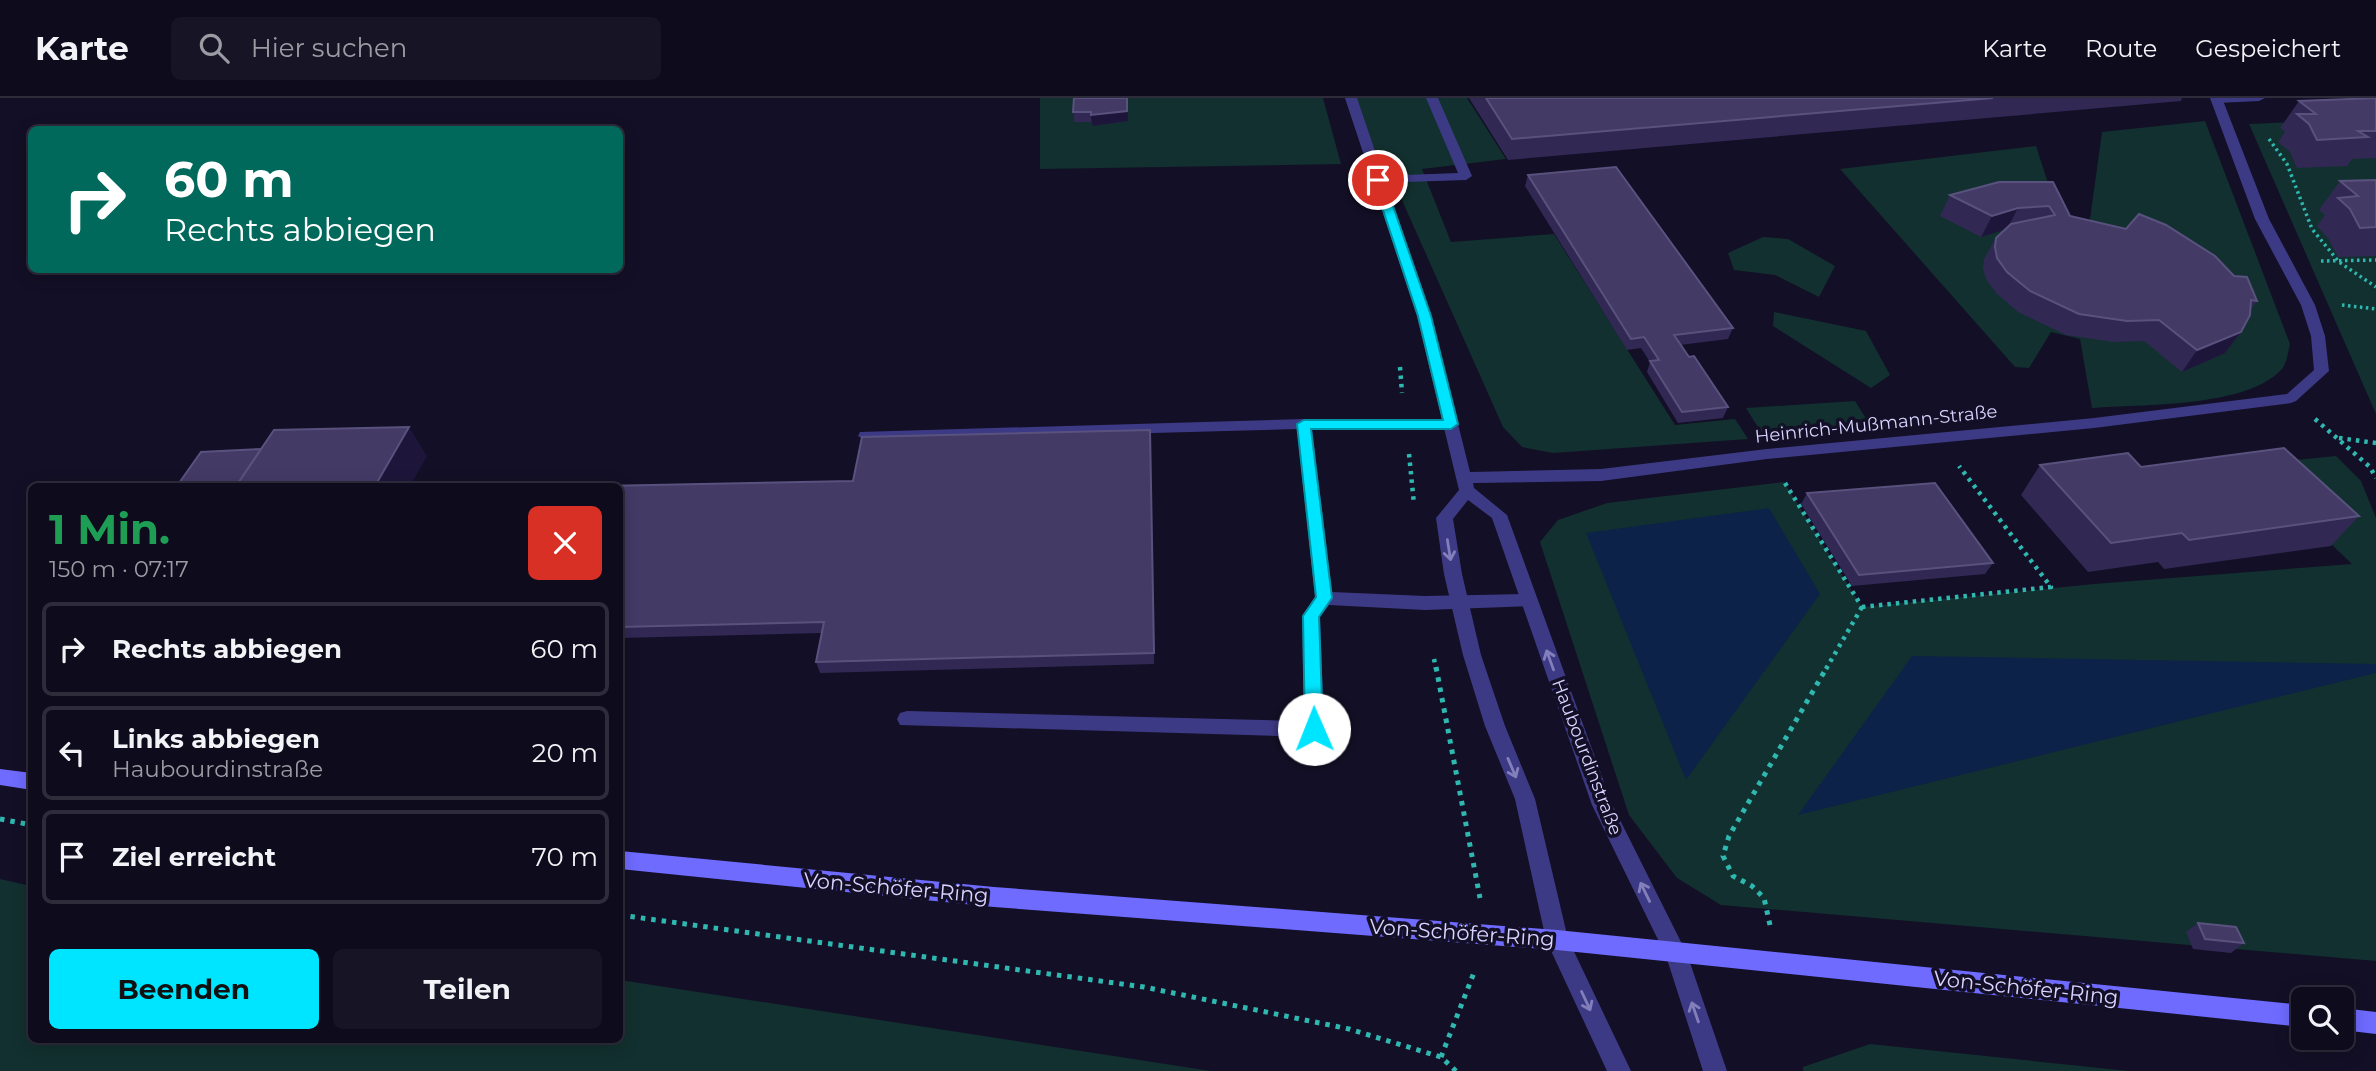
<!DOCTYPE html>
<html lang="de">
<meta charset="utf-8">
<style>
body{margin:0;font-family:Montserrat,sans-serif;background:#171425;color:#f1f3f6;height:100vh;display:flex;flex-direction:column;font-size:26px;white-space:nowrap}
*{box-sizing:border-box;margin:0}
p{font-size:23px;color:#9b9ba3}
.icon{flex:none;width:38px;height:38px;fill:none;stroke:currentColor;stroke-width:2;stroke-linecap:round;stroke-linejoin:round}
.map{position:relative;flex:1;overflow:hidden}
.sheet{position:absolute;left:28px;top:385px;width:595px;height:560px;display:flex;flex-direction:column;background:#0e0b1c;border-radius:10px;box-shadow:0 4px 18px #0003,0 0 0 2px #2e2b3b}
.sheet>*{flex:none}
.banner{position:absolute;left:28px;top:28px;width:595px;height:147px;border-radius:10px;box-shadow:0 4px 18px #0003,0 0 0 2px #2e2b3b;background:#00695c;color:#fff;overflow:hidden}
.buttons{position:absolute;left:2291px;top:889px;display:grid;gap:14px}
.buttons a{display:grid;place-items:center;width:63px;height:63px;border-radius:10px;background:#0e0b1c;box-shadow:0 4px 18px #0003,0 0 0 2px #2e2b3b;font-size:35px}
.pin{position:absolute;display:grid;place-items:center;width:60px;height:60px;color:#fff;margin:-30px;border:4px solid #fff;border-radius:50%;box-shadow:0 2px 7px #0007}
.me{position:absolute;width:77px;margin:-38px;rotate:359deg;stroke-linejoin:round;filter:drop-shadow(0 0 5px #0008)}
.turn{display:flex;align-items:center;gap:24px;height:147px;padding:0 21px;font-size:32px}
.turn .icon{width:91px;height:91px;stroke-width:2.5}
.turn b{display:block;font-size:49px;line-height:60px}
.round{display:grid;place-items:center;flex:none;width:74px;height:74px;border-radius:10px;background:#171425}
.overview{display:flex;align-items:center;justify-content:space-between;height:119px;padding:0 21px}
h1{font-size:42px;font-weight:700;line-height:52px;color:#1e9e55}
.primary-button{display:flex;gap:14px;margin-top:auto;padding:14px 21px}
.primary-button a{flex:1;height:80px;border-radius:10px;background:#00e5ff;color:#111;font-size:28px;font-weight:700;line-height:80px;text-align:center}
.primary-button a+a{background:#171425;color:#f1f3f6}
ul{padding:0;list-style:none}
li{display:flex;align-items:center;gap:21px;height:94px;margin:0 14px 10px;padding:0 7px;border:4px solid #2e2b3b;border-radius:10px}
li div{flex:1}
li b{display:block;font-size:26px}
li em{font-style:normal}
header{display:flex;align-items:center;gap:42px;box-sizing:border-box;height:98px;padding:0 35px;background:#0e0b1c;border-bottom:2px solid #2e2b3b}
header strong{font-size:33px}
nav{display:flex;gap:38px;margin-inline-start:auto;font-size:24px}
.search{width:490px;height:63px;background:#171425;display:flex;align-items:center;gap:18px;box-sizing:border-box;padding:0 24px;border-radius:10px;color:#9b9ba3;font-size:26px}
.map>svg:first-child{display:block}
</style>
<header>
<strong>Karte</strong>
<div class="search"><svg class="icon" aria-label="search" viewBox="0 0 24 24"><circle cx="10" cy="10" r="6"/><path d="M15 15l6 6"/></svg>Hier suchen</div>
<nav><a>Karte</a><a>Route</a><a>Gespeichert</a></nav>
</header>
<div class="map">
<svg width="2376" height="973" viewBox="0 0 2376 973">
<rect width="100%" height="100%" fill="#130f26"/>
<g fill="#12302f">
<path d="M 1040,0 L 1323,0 L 1341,66 L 1040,71 Z"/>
<path d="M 1351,0 L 1467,0 L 1506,61 L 1422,71 L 1451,144 L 1554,136 L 1675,327 L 1735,321 L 1748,341 L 1553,355 L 1522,349 L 1503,329 L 1393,82 L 1378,82 Z"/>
<path d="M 2376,20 L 2376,316 L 2249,26 Z"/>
<path d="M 2205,23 L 2290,246 C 2288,254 2287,266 2281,272 C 2245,310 2142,306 2092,310 L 2080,241 L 2051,234 L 2029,270 L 2015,269 L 1840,71 L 2036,48 L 2066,140 L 2087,143 L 2102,34 Z"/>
<path d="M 1763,139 L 1788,141 L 1835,168 L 1819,199 L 1775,177 L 1734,172 L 1728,155 Z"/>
<path d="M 1774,214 L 1866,233 L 1890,277 L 1871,290 L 1773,228 Z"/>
<path d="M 1855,303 L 1872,330 L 1764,339 L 1746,310 Z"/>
<path d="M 2336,358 L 2361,383 L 2376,420 L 2376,863 L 1721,807 L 1677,780 L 1629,717 L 1540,444 L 1558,422 L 1607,405 L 1784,384 L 1862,509 L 2094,486 L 2352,466 L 2248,367 Z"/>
<path d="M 0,781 L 31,788 L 32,942 L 620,942 L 620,882 L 1211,973 L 0,973 Z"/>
<path d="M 1870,946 L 2129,973 L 1803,973 L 1803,969 Z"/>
</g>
<g fill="#0c2248">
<path d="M 1769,410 L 1820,496 L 1686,682 L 1586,435 Z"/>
<path d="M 1912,558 L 2376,566 L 2376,575 L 1798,717 Z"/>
</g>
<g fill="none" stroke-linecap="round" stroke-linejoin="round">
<g stroke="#2fb8b0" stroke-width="3.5" stroke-dasharray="2.5 3.5" stroke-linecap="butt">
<path d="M 2269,41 L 2287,66 L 2312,131 L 2339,164 L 2376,189"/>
<path d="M 2321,163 L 2376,162"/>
<path d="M 2342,207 L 2376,211"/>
</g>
<g stroke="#2fb8b0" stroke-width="4.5" stroke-dasharray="3.5 5" stroke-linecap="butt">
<path d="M 1400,269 L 1402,295"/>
<path d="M 2315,321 L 2370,369 L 2376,380"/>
<path d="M 2339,340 L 2376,345"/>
<path d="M 1409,356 L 1414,406"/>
<path d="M 1785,385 L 1862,509"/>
<path d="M 1862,509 L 2051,489 L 1959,368"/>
<path d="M 1434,561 L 1436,571"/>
<path d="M 1826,571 L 1862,509"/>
</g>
<g stroke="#2fb8b0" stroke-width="5" stroke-dasharray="4.5 6" stroke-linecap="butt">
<path d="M 1436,569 L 1480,800"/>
<path d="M 0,721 L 32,727"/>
<path d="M 620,817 L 1144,889 L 1349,931 L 1441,959 L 1456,973"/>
<path d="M 1770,827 L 1764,800 L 1752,788 L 1733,778 L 1723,758 L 1729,738 L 1827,569"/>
<path d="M 1441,959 L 1475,872"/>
</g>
<g fill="#3d3a85" fill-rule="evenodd">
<path d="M 1426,0 L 1438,0 L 1472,78 L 1466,82 L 1374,85 L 1372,82 L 1378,78 L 1458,75 Z"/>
<path d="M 2213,0 L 2265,0 L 2259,3 L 2217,5 L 2213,4 Z"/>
<path d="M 1304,321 L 1451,321 L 1459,326 L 1451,331 L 1312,331 L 1332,494 L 1425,498 L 1529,496 L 1535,498 L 1538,503 L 1535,508 L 1425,512 L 1329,507 L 1320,519 L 1324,631 L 1321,637 L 1314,639 L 900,627 L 897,621 L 900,615 L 907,613 L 1304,623 L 1302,518 L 1315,499 L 1297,331 L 866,343 L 858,338 L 860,334 Z"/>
</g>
<path fill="#3d3a85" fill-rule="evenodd" d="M 1345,0 L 1357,0 L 1431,218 L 1470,374 L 1601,371 L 1767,351 L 2094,320 L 2287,296 L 2314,272 L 2311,238 L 2301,207 L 2255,121 L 2210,0 L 2222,0 L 2269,121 L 2315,207 L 2325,238 L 2329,273 L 2296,303 L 2291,305 L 2094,330 L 1767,361 L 1601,383 L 1473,385 L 1474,390 L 1507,417 L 1612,706 L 1687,856 L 1727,973 L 1703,973 L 1666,858 L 1592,707 L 1492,420 L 1468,402 L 1453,421 L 1462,476 L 1481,557 L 1505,628 L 1535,701 L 1568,841 L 1631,973 L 1607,973 L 1546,842 L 1515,701 L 1485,628 L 1463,557 L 1444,476 L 1436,420 L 1459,392 L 1417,218 Z"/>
<g fill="#6f6bff" fill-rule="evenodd">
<path d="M 0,671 L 32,675 L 32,692 L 0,687 Z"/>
<path d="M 620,753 L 994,789 L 1557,832 L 2303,907 L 2303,929 L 1557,852 L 994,809 L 620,771 Z"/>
<path d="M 2342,910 L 2376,914 L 2376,936 L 2342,932 Z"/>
</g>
</g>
<g fill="#312854">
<path d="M 1074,0 L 1128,23 L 1092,28 L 1091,24 L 1074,24 Z"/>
<path d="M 1469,0 L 2182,0 L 2181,3 L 1508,62 Z"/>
<path d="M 2376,0 L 2376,60 L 2352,61 L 2347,68 L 2297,70 L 2290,54 L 2278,44 L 2285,34 L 2280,30 L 2299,3 Z"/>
<path d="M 1528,77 L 1733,230 L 1728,241 L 1680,247 L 1689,259 L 1728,309 L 1723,320 L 1678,325 L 1647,274 L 1650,264 L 1641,250 L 1627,252 L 1525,88 Z"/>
<path d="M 2376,82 L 2376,158 L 2338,159 L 2328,140 L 2317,128 L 2325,117 L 2319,112 L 2340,83 Z"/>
<path d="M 1999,84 L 2070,118 L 2257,203 L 2250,212 L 2241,234 L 2225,255 L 2182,274 L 2144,243 L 2113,244 L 2066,237 L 2018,214 L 1996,195 L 1986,181 L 1983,170 L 1984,161 L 1996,140 L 2005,131 L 1981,139 L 1940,118 L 1950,97 Z"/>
<path d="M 1150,332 L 1154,566 L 820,575 L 816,564 L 822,535 L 620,540 L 620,388 L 853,383 Z"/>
<path d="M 2040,367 L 2141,369 L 2359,418 L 2331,448 L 2164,471 L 2158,464 L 2088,474 L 2021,397 Z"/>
<path d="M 1807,395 L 1993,465 L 1985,476 L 1852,488 L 1801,406 Z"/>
<path d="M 2198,825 L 2244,845 L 2231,855 L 2193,851 L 2186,834 Z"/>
</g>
<g fill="#1d163a">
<path d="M 1127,0 L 1128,23 L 1092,28 L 1091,17 Z"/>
<path d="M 2018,110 L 2007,131 L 1981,139 L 1992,118 Z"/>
<path d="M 2241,234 L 2225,255 L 2182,274 L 2197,252 Z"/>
<path d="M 409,329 L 427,358 L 410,388 L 375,388 Z"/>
</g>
<g fill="#433a66" stroke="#5a527e" stroke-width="2">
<path d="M 1074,0 L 1127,0 L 1127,13 L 1091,17 L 1091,14 L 1073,14 Z"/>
<path d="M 1486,0 L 1993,0 L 1512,41 Z"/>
<path d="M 2376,0 L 2376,33 L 2358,33 L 2368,39 L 2317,42 L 2309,26 L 2297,16 L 2316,16 L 2299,3 Z"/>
<path d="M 1616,69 L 1733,230 L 1674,237 L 1689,259 L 1694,258 L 1728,309 L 1682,314 L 1650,263 L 1659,262 L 1644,239 L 1631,241 L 1528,77 Z"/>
<path d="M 2376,82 L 2376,129 L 2360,130 L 2350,111 L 2338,100 L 2358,98 L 2340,83 Z"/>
<path d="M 1999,84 L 2053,84 L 2070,118 L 2126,131 L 2139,116 L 2166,127 L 2215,158 L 2234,178 L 2247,179 L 2257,203 L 2251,202 L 2250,217 L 2241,234 L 2197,252 L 2159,222 L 2127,223 L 2079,216 L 2030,193 L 2007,174 L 1997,160 L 1995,149 L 1996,140 L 2011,126 L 2055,117 L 2049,108 L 2018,110 L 1992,118 L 1950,97 Z"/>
<path d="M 409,329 L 375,388 L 236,388 L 274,332 Z"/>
<path d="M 1150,332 L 1154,555 L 816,564 L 824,524 L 620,529 L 620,388 L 602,388 L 853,383 L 862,339 Z"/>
<path d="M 2284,350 L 2359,418 L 2189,442 L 2182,435 L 2111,445 L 2040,367 L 2128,355 L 2141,369 Z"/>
<path d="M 261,351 L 236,388 L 177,388 L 201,354 Z"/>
<path d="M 1935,385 L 1993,465 L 1859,477 L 1807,395 Z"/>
<path d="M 2198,825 L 2236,829 L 2244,845 L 2205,841 Z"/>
</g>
<defs><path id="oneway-shaft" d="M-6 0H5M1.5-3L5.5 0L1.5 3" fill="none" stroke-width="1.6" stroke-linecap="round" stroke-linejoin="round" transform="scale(1.75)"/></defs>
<g stroke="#837fbc">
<use href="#oneway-shaft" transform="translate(1449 452) rotate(81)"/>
<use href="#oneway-shaft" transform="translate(1550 562) rotate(-110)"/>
<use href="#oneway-shaft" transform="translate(1512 670) rotate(67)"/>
<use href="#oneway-shaft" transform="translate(1645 794) rotate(-116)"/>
<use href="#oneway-shaft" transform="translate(1586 903) rotate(65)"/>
<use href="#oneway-shaft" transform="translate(1695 914) rotate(-109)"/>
</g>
<path fill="#00e5ff" stroke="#0095a6" stroke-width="2" d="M 1378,78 L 1384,82 L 1431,218 L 1458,326 L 1451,331 L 1311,331 L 1332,500 L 1319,519 L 1323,631 L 1314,638 L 1305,631 L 1303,518 L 1316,499 L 1297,326 L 1304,322 L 1443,322 L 1418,218 L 1373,82 Z"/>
<g text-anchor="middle" stroke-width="7" stroke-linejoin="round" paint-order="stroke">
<g font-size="18" fill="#d9d4ff" stroke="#130f26">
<text transform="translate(1876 326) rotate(-6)" y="6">Heinrich-Mußmann-Straße</text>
<text transform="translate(1587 659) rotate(69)" y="6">Haubourdinstraße</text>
</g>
<g font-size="21" fill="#d9d4ff" stroke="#130f26">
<text transform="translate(896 790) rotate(5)" y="7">Von-Schöfer-Ring</text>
<text transform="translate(1462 835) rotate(4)" y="7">Von-Schöfer-Ring</text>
<text transform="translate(2026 890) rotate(6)" y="7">Von-Schöfer-Ring</text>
</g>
</g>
</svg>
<div class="buttons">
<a><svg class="icon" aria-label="search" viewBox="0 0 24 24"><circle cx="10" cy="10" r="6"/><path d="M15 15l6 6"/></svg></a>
</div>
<div class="pin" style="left:1378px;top:82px;background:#d93025"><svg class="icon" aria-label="arrive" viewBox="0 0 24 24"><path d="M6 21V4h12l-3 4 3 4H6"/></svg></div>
<svg class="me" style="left:1314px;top:631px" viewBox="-20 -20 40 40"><circle r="19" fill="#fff"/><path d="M0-13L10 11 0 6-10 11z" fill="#00e5ff"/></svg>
<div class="banner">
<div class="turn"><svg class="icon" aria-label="right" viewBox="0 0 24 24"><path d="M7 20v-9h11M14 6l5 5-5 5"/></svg><div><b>60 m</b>Rechts abbiegen</div></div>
</div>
<section class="sheet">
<div class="overview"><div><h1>1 Min.</h1><p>150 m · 07:17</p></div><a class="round" style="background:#d93025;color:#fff"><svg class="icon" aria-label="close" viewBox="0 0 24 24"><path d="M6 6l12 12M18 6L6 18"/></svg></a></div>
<ul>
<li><svg class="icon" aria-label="right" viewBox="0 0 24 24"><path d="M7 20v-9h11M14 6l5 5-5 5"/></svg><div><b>Rechts abbiegen</b></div><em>60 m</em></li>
<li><svg class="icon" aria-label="left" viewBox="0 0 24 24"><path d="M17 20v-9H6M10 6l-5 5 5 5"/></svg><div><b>Links abbiegen</b><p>Haubourdinstraße</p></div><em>20 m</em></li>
<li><svg class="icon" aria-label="arrive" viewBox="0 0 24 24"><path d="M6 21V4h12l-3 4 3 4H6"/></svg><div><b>Ziel erreicht</b></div><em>70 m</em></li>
</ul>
<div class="primary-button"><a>Beenden</a><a>Teilen</a></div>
</section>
</div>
